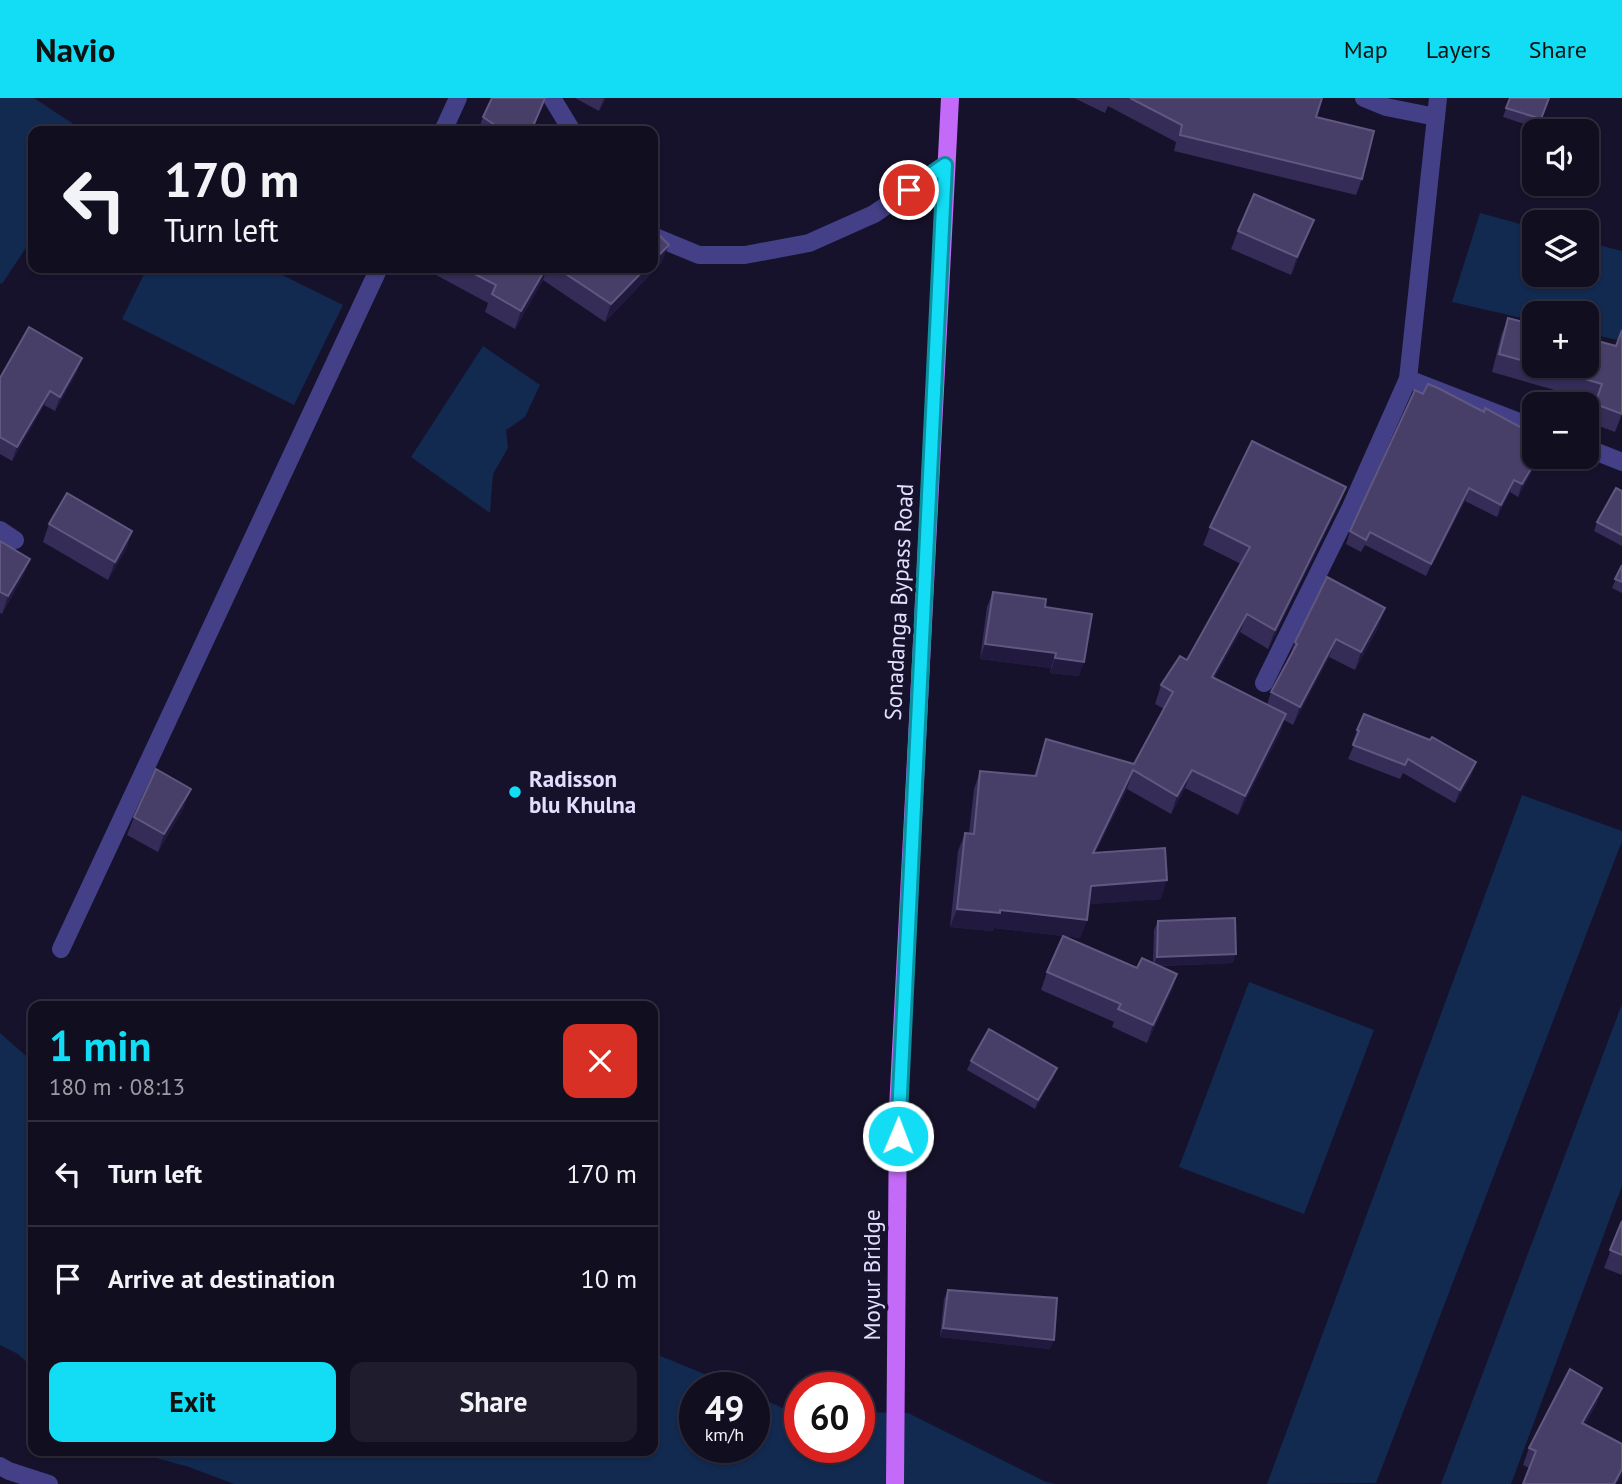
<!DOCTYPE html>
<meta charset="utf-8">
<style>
body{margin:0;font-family:"PT Sans",sans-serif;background:#1e1c2d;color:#f1f3f6;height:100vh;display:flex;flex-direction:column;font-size:26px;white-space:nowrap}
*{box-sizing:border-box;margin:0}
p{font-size:23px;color:#9c9ca5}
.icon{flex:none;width:38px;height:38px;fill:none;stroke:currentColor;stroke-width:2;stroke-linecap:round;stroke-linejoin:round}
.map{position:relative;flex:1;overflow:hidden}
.details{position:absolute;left:28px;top:903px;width:630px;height:455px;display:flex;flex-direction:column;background:#110e20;border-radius:14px;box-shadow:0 2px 5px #0004,0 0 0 2px #302e3e}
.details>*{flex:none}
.hud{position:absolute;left:28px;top:28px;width:630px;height:147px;border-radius:14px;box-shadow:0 2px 5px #0004,0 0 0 2px #302e3e;background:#110e20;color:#f1f3f6;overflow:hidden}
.tools{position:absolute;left:1522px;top:21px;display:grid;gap:14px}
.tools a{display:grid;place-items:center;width:77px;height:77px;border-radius:14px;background:#110e20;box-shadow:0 2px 5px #0004,0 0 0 2px #302e3e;font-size:35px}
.speed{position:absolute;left:679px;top:1274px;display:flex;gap:14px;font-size:35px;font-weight:700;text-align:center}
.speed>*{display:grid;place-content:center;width:91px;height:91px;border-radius:50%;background:#110e20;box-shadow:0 2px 5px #0004,0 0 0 2px #302e3e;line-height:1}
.speed small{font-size:18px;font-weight:400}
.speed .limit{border:10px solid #d22;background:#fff;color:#111}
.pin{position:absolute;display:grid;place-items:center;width:60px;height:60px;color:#fff;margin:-30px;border:4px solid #fff;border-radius:50%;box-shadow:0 2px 7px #0007}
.me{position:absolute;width:77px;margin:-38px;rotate:1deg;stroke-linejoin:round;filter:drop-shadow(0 0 5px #0008)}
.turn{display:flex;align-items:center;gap:24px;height:147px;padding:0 21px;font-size:32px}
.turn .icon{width:91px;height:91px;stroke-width:2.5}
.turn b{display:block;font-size:49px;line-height:60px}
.round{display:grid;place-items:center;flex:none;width:74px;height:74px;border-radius:14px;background:#1e1c2d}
.summary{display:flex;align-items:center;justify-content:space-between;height:119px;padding:0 21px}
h1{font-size:42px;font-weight:800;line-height:52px;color:#12ddf5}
.primary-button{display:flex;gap:14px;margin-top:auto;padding:14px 21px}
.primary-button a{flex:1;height:80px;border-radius:14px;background:#12ddf5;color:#111;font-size:28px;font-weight:800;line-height:80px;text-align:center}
.primary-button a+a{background:#1e1c2d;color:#f1f3f6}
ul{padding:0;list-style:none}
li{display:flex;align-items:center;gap:21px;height:105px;padding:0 21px;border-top:2px solid #302e3e}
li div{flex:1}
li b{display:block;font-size:26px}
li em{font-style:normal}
header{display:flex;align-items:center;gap:42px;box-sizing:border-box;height:98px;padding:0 35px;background:#12ddf5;color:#111}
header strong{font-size:33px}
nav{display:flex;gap:38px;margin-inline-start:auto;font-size:24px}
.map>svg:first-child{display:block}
</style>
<header>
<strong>Navio</strong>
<nav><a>Map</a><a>Layers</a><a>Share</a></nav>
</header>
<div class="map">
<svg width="1622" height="1386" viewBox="0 0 1622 1386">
<rect width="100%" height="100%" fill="#17122b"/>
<g fill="#122950">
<path d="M 0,0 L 34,0 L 84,33 L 33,33 L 33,139 L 2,186 L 0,185 Z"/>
<path d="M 1480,115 L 1535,130 L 1535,177 L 1587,177 L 1587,144 L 1622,153 L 1622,243 L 1587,235 L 1587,215 L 1535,215 L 1535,223 L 1452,204 Z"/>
<path d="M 147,170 L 268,170 L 343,207 L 294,307 L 122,221 Z"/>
<path d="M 483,248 L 540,287 L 525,319 L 506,332 L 508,350 L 493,376 L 490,415 L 411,359 Z"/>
<path d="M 1522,697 L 1622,733 L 1622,743 L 1376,1385 L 1267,1386 Z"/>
<path d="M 1249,884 L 1374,932 L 1304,1116 L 1179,1069 Z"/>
<path d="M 1622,906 L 1622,1088 L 1511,1386 L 1441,1386 Z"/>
<path d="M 0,935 L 33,964 L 33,1270 L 18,1256 L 0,1247 Z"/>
<path d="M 653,1255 L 739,1290 L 695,1290 L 695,1349 L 754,1349 L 754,1297 L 787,1312 L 800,1312 L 800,1349 L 859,1349 L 859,1314 L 908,1315 L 1046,1384 L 1056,1386 L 234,1386 L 189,1369 L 131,1353 L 653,1353 Z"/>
</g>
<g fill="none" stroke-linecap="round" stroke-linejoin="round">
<g stroke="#434088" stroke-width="18">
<path d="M 552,0 L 572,33"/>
<path d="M 1364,0 L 1386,9 L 1436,19"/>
<path d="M 443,33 L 458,0"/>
<path d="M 653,138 L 699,157 L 745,157 L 809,145 L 874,116 L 945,67"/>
<path d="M 1408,281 L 1535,330"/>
<path d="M 1587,350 L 1622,364"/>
<path d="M 0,432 L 15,442"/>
<path d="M 1264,585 L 1351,409 L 1408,281 L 1438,0"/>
<path d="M 61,851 L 379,170"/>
<path d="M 0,1368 L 9,1373 L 49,1386"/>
</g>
<path stroke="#c46af9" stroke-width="18" d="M 895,1386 L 898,1011 L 950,0"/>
</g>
<g fill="#352c58">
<path d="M 546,0 L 532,33 L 478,33 L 483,19 Z"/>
<path d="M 575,0 L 606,0 L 599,13 Z"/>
<path d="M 1074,0 L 1322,0 L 1316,19 L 1362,81 L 1356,97 L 1174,53 L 1176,44 L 1108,8 L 1105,15 Z"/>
<path d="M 1510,0 L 1549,0 L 1537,30 L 1503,19 Z"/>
<path d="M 1238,133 L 1307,140 L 1291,177 L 1231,151 Z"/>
<path d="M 662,164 L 605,224 L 543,182 L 515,231 L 485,214 L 488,205 L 423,170 L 653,170 Z"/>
<path d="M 1508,220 L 1535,227 L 1535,268 L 1587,268 L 1587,240 L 1622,316 L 1615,334 L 1588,324 L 1596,304 L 1492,274 L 1501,238 Z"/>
<path d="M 77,274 L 55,313 L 44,307 L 12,363 L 0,356 L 0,280 Z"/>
<path d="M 1535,359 L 1540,359 L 1518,399 L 1510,394 L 1497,419 L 1465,403 L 1426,478 L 1365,447 L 1361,454 L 1346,446 L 1350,433 Z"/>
<path d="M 1346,389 L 1339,407 L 1268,551 L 1240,534 L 1214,580 L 1267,607 L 1271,594 L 1288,562 L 1295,544 L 1379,528 L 1355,572 L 1329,559 L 1293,627 L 1284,622 L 1280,635 L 1238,717 L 1185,690 L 1171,716 L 1127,691 L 1095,755 L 1161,801 L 1089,806 L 1087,822 L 1080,840 L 994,830 L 993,833 L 950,829 L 958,753 L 965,735 L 969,735 L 974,691 L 980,673 L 1034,678 L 1046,641 L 1134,666 L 1164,611 L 1155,606 L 1161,587 L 1187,562 L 1241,466 L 1203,447 L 1210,429 Z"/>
<path d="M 1622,393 L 1622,448 L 1594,433 L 1597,424 Z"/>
<path d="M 49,426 L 132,433 L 126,451 L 108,482 L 43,444 Z"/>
<path d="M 0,443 L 30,461 L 23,478 L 2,516 L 0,515 Z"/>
<path d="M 1622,467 L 1622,495 L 1612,490 Z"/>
<path d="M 993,494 L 1045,509 L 1079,578 L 1050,575 L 1051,570 L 980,561 L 987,509 Z"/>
<path d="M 1357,632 L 1476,664 L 1471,678 L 1455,705 L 1403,675 L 1400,681 L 1348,661 L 1354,647 L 1352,646 Z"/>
<path d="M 184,709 L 158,754 L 127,737 L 134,719 Z"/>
<path d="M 1158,823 L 1233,865 L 1160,868 L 1177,876 L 1171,894 L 1147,945 L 1112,929 L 1114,924 L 1041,892 L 1047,874 L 1137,870 L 1153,865 L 1154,832 Z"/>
<path d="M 971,963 L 1054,979 L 1035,1011 L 967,972 Z"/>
<path d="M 1622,1123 L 1622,1177 L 1604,1170 Z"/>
<path d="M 948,1192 L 1050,1251 L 940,1239 L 944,1201 Z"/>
<path d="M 1602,1290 L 1596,1307 L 1585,1326 L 1622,1346 L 1622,1377 L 1617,1386 L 1529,1370 L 1523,1367 L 1529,1350 Z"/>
</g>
<g fill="#211a3e">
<path d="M 604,0 L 606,0 L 599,13 Z"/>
<path d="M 1314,122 L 1307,140 L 1291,177 L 1297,159 Z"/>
<path d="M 669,147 L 662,164 L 605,224 L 611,206 L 646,170 L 653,170 L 653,163 Z"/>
<path d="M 546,170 L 547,170 L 543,182 L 515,231 L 521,213 Z"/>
<path d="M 82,260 L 77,274 L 55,313 L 60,299 Z"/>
<path d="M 50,293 L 44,307 L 12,363 L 17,349 Z"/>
<path d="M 1538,359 L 1540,359 L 1518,399 L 1522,386 Z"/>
<path d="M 1514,382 L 1510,394 L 1497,419 L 1501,407 Z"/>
<path d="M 1346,389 L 1339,407 L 1268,551 L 1275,532 Z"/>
<path d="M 1469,390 L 1465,403 L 1426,478 L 1431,466 Z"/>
<path d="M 132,433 L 126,451 L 108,482 L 115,464 Z"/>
<path d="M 30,461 L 23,478 L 2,516 L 8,498 Z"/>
<path d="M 1385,510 L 1379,528 L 1355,572 L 1361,554 Z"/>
<path d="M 1247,516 L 1240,534 L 1205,597 L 1212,579 Z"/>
<path d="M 1336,541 L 1329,559 L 1293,627 L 1300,609 Z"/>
<path d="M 985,546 L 1056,555 L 1051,570 L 980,561 Z"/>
<path d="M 1055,560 L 1084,564 L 1079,578 L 1050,575 Z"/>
<path d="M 1286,616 L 1280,635 L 1238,717 L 1245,698 Z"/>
<path d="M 1476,664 L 1471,678 L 1455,705 L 1460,692 Z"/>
<path d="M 1133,672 L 1127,691 L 1086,773 L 1093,755 Z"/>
<path d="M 1192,672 L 1185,690 L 1171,716 L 1177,698 Z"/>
<path d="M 191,691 L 184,709 L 158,754 L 164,736 Z"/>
<path d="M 1167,782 L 1161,801 L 1084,807 L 1091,788 Z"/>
<path d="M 957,811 L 1000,812 L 1087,822 L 1080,840 L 994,830 L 993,833 L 950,829 Z"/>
<path d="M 1236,856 L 1233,865 L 1153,868 L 1157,859 Z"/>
<path d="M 1177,876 L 1171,894 L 1147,945 L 1153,927 Z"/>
<path d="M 1057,970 L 1054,979 L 1035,1011 L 1038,1002 Z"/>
<path d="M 943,1230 L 1054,1242 L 1050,1251 L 940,1239 Z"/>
<path d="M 1602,1290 L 1596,1307 L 1576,1342 L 1582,1325 Z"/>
<path d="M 1622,1371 L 1622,1377 L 1617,1386 L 1614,1386 Z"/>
</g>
<g fill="#483f69" stroke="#605881" stroke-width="2">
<path d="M 492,0 L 545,0 L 531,33 L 504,33 L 483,19 Z"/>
<path d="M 1130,0 L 1322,0 L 1316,19 L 1374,33 L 1362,81 L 1180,37 L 1182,27 Z"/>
<path d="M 1510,0 L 1549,0 L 1541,21 L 1506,10 Z"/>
<path d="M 1254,96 L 1314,122 L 1297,159 L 1238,133 Z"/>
<path d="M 653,131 L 669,147 L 653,163 Z"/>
<path d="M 463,170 L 546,170 L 521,213 L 492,196 L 496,187 Z"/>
<path d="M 557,170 L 646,170 L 611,206 Z"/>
<path d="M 1508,220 L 1535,227 L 1535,266 L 1499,256 Z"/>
<path d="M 29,229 L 82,260 L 60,299 L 50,293 L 17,349 L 0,339 L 0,280 Z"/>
<path d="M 1622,232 L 1622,316 L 1595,306 L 1602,286 L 1540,268 L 1587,268 L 1587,240 L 1616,248 Z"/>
<path d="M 1428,286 L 1438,290 L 1484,314 L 1485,310 L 1535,337 L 1535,359 L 1538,359 L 1522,386 L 1514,382 L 1501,407 L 1469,390 L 1431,466 L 1370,434 L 1366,442 L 1350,433 L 1415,292 L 1423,296 Z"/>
<path d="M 1252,343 L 1346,389 L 1275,532 L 1247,516 L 1212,579 L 1286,616 L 1245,698 L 1192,672 L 1177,698 L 1133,672 L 1093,755 L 1165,750 L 1167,782 L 1091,788 L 1087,822 L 1000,812 L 1000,815 L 957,811 L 965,735 L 974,736 L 980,673 L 1036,678 L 1046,641 L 1134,666 L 1173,594 L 1161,587 L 1180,558 L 1187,562 L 1250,449 L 1210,429 Z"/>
<path d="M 1616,390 L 1622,393 L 1622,437 L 1597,424 Z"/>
<path d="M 67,395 L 132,433 L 115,464 L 49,426 Z"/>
<path d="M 0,443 L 30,461 L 8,498 L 0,494 Z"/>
<path d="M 1622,467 L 1622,484 L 1615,481 Z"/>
<path d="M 1327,479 L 1385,510 L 1361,554 L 1336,541 L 1300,609 L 1271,594 L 1297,546 L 1295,544 Z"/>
<path d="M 993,494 L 1046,501 L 1045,509 L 1092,516 L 1084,564 L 1055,560 L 1056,555 L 985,546 Z"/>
<path d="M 1364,616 L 1430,642 L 1432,639 L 1476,664 L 1460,692 L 1408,661 L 1405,667 L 1353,647 L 1359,633 L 1357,632 Z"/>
<path d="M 156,671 L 191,691 L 164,736 L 134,719 Z"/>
<path d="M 1235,820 L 1236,856 L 1157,859 L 1158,823 Z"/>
<path d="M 1063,838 L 1137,870 L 1142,860 L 1177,876 L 1153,927 L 1118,911 L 1121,906 L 1047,874 Z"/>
<path d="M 989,931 L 1057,970 L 1038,1002 L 971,963 Z"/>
<path d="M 1622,1123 L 1622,1157 L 1610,1152 Z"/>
<path d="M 948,1192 L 1057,1200 L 1054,1242 L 943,1230 Z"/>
<path d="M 1570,1271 L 1602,1290 L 1582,1325 L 1622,1346 L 1622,1371 L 1614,1386 L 1523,1386 L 1536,1353 L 1529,1350 Z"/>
</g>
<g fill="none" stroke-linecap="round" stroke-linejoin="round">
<g stroke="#0c909f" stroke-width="18">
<path id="route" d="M 898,1038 L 945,67 L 909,92"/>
</g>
<use href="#route" stroke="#12ddf5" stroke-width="12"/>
</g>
<circle fill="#12ddf5" stroke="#17122b" stroke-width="2.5" cx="515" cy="694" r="7"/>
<g text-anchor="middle" stroke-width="7" stroke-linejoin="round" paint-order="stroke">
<g font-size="23" fill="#e2defe" stroke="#17122b">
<text transform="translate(899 504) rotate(-87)" y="8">Sonadanga Bypass Road</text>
<text transform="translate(872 1177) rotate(-90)" y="8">Moyur Bridge</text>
</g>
<g font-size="23" font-weight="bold" fill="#e2defe" stroke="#17122b" text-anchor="start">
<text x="529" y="689">Radisson<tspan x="529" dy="26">blu Khulna</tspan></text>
</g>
</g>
</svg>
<div class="tools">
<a><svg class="icon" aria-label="sound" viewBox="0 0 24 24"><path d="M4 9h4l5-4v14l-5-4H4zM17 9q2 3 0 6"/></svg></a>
<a><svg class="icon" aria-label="layers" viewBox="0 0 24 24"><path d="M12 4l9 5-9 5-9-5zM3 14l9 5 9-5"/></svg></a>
<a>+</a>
<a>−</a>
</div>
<div class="speed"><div>49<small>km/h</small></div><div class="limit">60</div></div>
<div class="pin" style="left:909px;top:92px;background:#d93025"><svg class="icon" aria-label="arrive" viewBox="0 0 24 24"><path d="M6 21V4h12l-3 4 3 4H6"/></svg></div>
<svg class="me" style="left:898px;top:1038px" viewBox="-20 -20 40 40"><circle r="17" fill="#12ddf5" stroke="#fff" stroke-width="3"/><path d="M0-11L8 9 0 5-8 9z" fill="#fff"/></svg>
<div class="hud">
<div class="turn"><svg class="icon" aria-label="left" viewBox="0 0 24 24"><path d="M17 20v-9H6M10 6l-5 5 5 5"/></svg><div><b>170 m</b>Turn left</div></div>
</div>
<section class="details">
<div class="summary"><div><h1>1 min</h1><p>180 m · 08:13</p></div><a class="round" style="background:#d93025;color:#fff"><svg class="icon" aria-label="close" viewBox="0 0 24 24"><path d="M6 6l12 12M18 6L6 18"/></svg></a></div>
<ul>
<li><svg class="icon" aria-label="left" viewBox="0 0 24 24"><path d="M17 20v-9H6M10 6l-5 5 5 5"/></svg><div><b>Turn left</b></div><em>170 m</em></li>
<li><svg class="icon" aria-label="arrive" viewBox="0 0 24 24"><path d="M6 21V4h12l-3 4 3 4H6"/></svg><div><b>Arrive at destination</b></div><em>10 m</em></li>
</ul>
<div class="primary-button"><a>Exit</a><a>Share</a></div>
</section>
</div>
